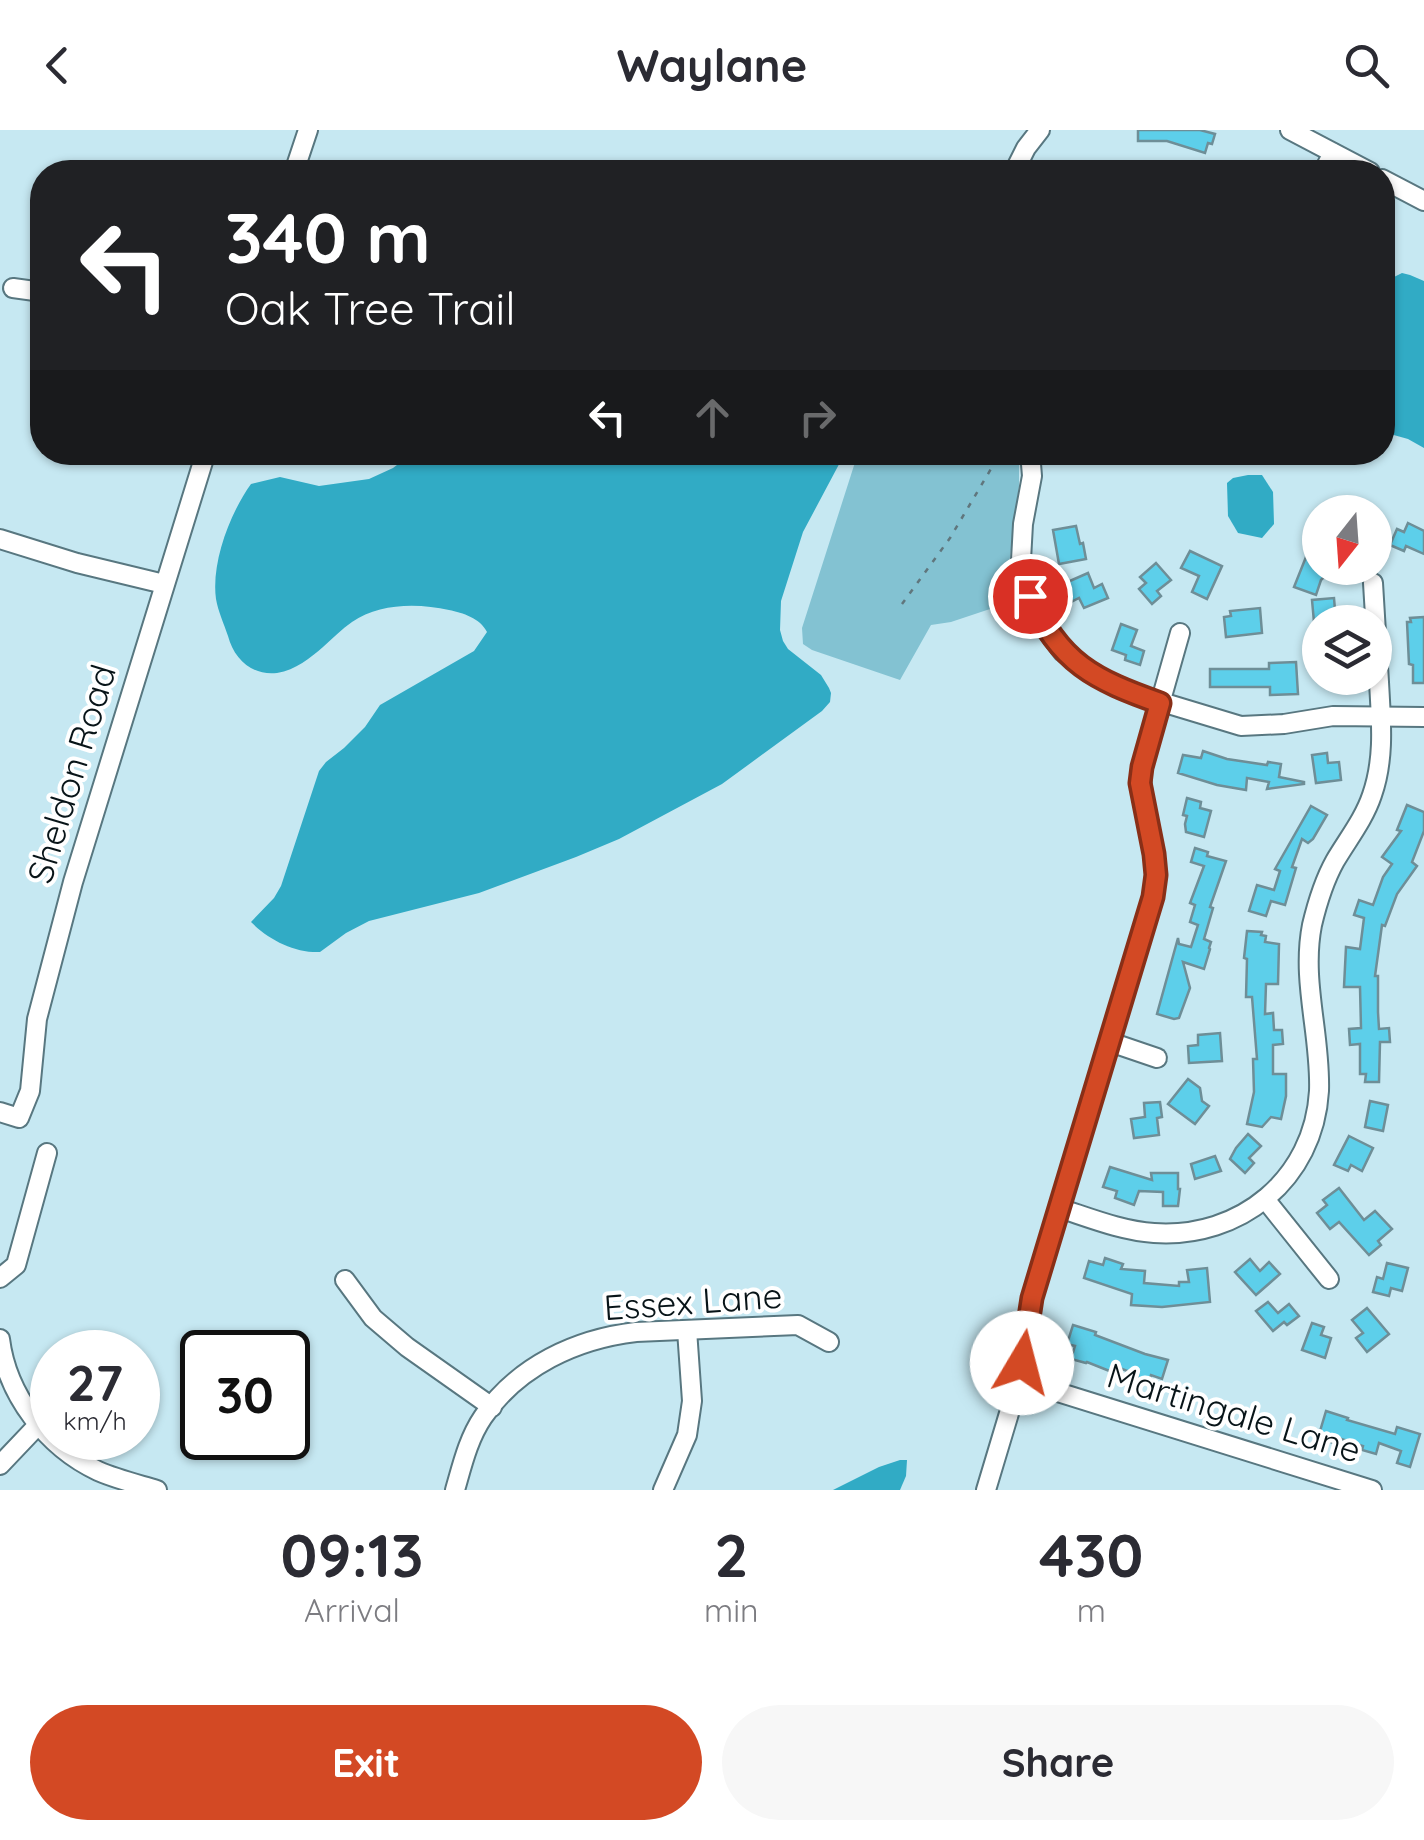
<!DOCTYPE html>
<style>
body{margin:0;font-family:Quicksand,sans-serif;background:#f7f7f7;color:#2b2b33;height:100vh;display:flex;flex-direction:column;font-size:38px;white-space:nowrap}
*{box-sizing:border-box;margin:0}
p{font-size:32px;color:#7c7c81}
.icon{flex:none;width:55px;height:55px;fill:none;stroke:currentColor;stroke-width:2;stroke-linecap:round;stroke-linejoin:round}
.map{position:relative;height:1360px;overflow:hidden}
.details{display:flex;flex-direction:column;background:#fff;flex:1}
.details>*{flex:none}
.banner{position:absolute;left:30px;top:30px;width:1365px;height:305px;border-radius:40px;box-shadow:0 2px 8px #0004;background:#202124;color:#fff;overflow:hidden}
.needle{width:65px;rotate:197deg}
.tools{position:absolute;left:1302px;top:365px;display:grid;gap:20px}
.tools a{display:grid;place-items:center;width:90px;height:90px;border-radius:50%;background:#fff;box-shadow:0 2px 8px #0004;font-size:50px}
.speed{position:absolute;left:30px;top:1200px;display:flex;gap:20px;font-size:50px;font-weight:700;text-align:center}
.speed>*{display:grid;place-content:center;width:130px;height:130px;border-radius:50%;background:#fff;box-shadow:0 2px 8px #0004;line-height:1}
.speed small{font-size:25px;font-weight:400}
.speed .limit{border:5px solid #111;border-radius:15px;background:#fff;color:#111}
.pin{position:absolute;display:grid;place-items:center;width:85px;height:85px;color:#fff;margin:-42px;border:5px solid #fff;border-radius:50%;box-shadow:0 2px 10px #0007}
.me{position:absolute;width:110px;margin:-55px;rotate:8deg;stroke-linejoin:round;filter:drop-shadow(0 0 8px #0008)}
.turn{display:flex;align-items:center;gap:35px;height:210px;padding:0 30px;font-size:45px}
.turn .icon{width:130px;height:130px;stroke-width:2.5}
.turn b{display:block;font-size:70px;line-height:85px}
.lanes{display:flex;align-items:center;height:95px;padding:0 30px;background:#0003;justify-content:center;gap:50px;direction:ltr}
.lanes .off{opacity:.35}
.eta{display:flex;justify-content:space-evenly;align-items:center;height:170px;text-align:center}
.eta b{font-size:60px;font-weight:700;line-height:70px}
.primary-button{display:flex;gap:20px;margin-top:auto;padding:20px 30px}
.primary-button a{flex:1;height:115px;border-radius:60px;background:#d34924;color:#fff;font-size:40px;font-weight:700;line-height:115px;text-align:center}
.primary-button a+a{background:#f7f7f7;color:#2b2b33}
header{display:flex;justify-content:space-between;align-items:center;height:130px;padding:0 30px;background:#fff;font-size:45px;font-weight:700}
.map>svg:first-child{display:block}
</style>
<header><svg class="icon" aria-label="back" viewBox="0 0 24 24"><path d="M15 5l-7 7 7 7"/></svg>Waylane<svg class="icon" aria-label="search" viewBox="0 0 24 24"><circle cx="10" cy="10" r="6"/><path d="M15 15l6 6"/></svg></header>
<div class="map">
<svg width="1424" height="1360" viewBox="0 0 1424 1360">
<rect width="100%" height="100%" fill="#c6e8f2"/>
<path fill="#83c2d2" d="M 858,323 L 1017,322 L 1019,325 L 1019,356 L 1009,435 L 1017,470 L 951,492 L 931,495 L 900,550 L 812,520 L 803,514 L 802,498 Z"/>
<g fill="#31abc5">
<path d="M 1402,143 L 1410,145 L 1424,151 L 1424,318 L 1408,309 L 1383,302 L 1383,159 L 1392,148 Z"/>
<path d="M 414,322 L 845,323 L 803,402 L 781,471 L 780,500 L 783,511 L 788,519 L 821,545 L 829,558 L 831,563 L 830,572 L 822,581 L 722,654 L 619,709 L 576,727 L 479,763 L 369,791 L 346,803 L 320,822 C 295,823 269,810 251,792 L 274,768 L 281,756 L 319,641 L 326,632 L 344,618 L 365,597 L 380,575 L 474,521 L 487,502 C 480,488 463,483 449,480 C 418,473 379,473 352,492 C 342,499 333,508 323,517 C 310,528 296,540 277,543 C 252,546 234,529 228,506 C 224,494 218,481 216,469 C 211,433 230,383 251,354 L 280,347 L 319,356 L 369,349 L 393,338 Z"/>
<path d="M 1248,345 L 1262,345 L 1273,362 L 1274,394 L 1262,408 L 1238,403 L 1228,386 L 1227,353 L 1233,348 Z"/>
<path d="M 900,1330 L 907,1330 L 906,1346 L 900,1360 L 833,1360 L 879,1337 Z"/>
</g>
<g fill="#5dcfea" stroke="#6e8e97" stroke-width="2.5">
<path d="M 1138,0 L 1200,0 L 1215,4 L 1212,14 L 1208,13 L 1205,23 L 1167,11 L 1138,11 Z"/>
<path d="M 1408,393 L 1424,401 L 1424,424 L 1406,416 L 1404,421 L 1390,415 L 1397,399 L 1404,402 Z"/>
<path d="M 1076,396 L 1080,414 L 1083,413 L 1086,429 L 1059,434 L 1053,400 Z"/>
<path d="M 1190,421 L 1222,436 L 1207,469 L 1192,462 L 1199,446 L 1181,438 Z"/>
<path d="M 1306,427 L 1320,433 L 1320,438 L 1333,438 L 1321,450 L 1316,465 L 1294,457 Z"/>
<path d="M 1156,433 L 1171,450 L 1157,461 L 1161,466 L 1152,474 L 1139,459 L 1146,453 L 1140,447 Z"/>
<path d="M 1088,443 L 1094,458 L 1102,454 L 1108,468 L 1084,478 L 1079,468 L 1071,472 L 1063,454 Z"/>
<path d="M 1334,468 L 1336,492 L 1314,492 L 1312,470 Z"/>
<path d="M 1260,478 L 1262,503 L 1226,507 L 1224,487 L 1231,486 L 1230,481 Z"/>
<path d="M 1424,487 L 1424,553 L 1413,553 L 1413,535 L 1409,534 L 1407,492 L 1411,492 L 1410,488 Z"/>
<path d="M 1121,494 L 1137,500 L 1131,516 L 1144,521 L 1140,535 L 1125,530 L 1126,525 L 1112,520 Z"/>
<path d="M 1296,532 L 1298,564 L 1270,565 L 1270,557 L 1210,557 L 1210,539 L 1269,539 L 1269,533 Z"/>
<path d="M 1203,621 L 1227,629 L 1267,635 L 1268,632 L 1281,634 L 1279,647 L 1304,652 L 1304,654 L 1267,659 L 1269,652 L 1247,648 L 1246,660 L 1217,655 L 1178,643 L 1183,625 L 1201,628 Z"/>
<path d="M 1327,623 L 1328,633 L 1339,632 L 1341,650 L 1316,653 L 1312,625 Z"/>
<path d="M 1187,668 L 1201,672 L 1200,678 L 1211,681 L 1204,707 L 1186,702 L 1185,694 L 1187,686 L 1183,685 Z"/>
<path d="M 1407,675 L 1424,682 L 1424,701 L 1412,732 L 1417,736 L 1397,764 L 1385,796 L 1382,795 L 1375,846 L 1378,846 L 1378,882 L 1379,899 L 1389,898 L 1390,912 L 1380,912 L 1379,952 L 1365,952 L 1366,944 L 1360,944 L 1360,914 L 1350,915 L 1349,899 L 1361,898 L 1360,857 L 1344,857 L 1346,817 L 1360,819 L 1364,788 L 1354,785 L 1359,770 L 1373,775 L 1383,747 L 1392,734 L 1382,727 L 1401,701 L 1397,700 Z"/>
<path d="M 1311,676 L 1327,685 L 1313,709 L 1308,713 L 1302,709 L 1292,737 L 1296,738 L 1285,775 L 1271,771 L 1266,786 L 1249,781 L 1257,755 L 1274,760 L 1280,741 L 1275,739 Z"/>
<path d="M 1195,718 L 1208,722 L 1207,726 L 1226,731 L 1210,777 L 1213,778 L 1204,809 L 1211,812 L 1209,818 L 1210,819 L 1204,839 L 1183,832 L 1190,858 L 1179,888 L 1174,889 L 1157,884 L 1178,808 L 1179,814 L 1191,817 L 1198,795 L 1190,792 L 1195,775 L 1190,773 L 1204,736 L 1191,732 Z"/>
<path d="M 1247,801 L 1262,802 L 1261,805 L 1266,806 L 1265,812 L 1279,814 L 1278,854 L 1266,854 L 1265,884 L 1273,883 L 1274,900 L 1282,900 L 1283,914 L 1273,915 L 1273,944 L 1286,944 L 1286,966 L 1281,989 L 1271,987 L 1262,997 L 1247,994 L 1254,962 L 1253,929 L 1257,929 L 1252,867 L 1246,867 L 1247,829 L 1244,828 Z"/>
<path d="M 1220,903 L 1222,931 L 1189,933 L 1188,916 L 1198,915 L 1198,905 Z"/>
<path d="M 1188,949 L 1200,958 L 1202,971 L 1209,976 L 1195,994 L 1168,974 Z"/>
<path d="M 1370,971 L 1388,975 L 1383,1001 L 1365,997 Z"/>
<path d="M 1160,972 L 1162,987 L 1157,988 L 1159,1005 L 1134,1008 L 1131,989 L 1145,987 L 1144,973 Z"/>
<path d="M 1248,1004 L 1261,1016 L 1249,1028 L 1254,1033 L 1245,1043 L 1230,1029 L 1236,1018 Z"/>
<path d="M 1349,1006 L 1373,1018 L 1362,1041 L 1351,1035 L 1348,1041 L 1334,1035 Z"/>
<path d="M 1215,1026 L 1221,1041 L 1195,1049 L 1191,1034 Z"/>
<path d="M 1110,1037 L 1152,1050 L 1151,1043 L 1178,1043 L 1178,1059 L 1180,1059 L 1178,1076 L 1163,1076 L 1163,1062 L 1139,1061 L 1134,1075 L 1115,1068 L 1117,1061 L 1103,1057 Z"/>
<path d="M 1339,1058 L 1364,1090 L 1375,1081 L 1392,1099 L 1378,1111 L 1381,1115 L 1369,1125 L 1339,1092 L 1330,1099 L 1317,1083 L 1327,1075 L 1323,1070 Z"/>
<path d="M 1105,1128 L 1123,1134 L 1121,1139 L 1145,1141 L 1144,1153 L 1179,1156 L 1179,1152 L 1189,1152 L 1187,1140 L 1207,1138 L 1210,1172 L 1162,1177 L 1131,1175 L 1132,1164 L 1084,1148 L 1089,1131 L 1103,1135 Z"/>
<path d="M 1250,1129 L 1260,1141 L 1269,1132 L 1280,1144 L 1256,1165 L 1235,1142 Z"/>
<path d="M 1387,1133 L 1408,1138 L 1402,1161 L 1391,1158 L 1389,1166 L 1373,1162 L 1377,1147 L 1383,1149 Z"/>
<path d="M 1268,1172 L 1278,1183 L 1289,1174 L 1299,1186 L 1287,1195 L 1284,1192 L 1273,1201 L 1256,1181 Z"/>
<path d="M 1367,1178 L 1389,1204 L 1367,1222 L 1356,1208 L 1363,1203 L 1352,1190 Z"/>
<path d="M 1312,1193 L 1324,1197 L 1321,1205 L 1331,1208 L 1325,1228 L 1302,1220 Z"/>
<path d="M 1073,1195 L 1096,1202 L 1095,1205 L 1145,1224 L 1168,1230 L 1162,1249 L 1151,1245 L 1148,1253 L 1137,1249 L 1138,1245 L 1114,1236 L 1112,1242 L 1087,1232 L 1086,1233 L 1071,1229 L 1075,1216 L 1067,1214 Z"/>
<path d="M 1326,1281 L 1348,1288 L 1347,1290 L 1395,1304 L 1397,1297 L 1420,1304 L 1410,1337 L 1397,1333 L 1401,1321 L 1379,1313 L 1376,1324 L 1362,1320 L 1363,1316 L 1341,1309 L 1340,1315 L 1318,1308 Z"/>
</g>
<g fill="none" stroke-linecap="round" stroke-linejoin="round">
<g stroke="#587780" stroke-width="22">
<g id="minor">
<path d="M 1290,0 L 1370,42"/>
<path d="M 294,42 L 308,0"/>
<path d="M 1014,42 L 1026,18 L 1040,0"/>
<path d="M 1323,42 L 1333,23"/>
<path d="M 1382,49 L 1424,71"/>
<path d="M 13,158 L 42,162"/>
<path d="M 1030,322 L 1032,346 L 1023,394 L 1021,430 L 1030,466 L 1041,493 L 1063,522 L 1087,540 L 1117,557 L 1145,567 L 1241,596 L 1284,594 L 1333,586 L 1424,587"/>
<path d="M 0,409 L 77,433 L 164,454"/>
<path d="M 1110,912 L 1157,928"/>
<path d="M 0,982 L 19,988 L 30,961 L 37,889 L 73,752 L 206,322"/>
<path d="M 1265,1069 L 1329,1149"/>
<path d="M 1059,1078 C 1090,1088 1122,1101 1154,1103 C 1240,1109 1314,1049 1319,961 C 1321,905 1301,851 1312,795 C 1317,774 1325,749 1335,731 C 1348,709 1364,689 1372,665 C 1385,628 1381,590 1379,552 C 1377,519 1375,486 1373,453"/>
<path d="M 0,1148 L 16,1135 L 47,1023"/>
<path d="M 345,1150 L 373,1188 L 407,1217 L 492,1277"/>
<path d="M 0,1209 C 7,1265 47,1317 98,1341 C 116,1349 137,1354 157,1360"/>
<path d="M 1019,1250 L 1372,1360"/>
<path d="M 0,1335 L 38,1295"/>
<path d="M 455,1360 C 462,1336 468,1309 483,1287 C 518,1236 576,1209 636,1202 L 798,1195 L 829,1212"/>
<path d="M 663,1360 L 687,1305 L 692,1271 L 687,1200"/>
<path d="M 986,1360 L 1019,1250 L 1032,1168 L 1153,767 C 1155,753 1156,740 1154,726 C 1151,696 1139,668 1142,637 L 1180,503"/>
</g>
</g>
<path stroke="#60767d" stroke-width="2.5" stroke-dasharray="5 8" stroke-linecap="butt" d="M 902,474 L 950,408 L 1001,322"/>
<use href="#minor" stroke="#fff" stroke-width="18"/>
</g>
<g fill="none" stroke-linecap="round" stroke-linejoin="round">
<g stroke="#892f17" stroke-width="25">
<path id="route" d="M 1022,1233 L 1032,1168 L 1153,767 L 1156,745 L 1154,724 L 1140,653 L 1142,637 L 1160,573 C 1095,550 1059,533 1030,466"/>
</g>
<use href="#route" stroke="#d34924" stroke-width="18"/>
</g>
<g text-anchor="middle" stroke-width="8" stroke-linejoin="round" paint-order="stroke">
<g font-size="35" fill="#081418" stroke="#fff">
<text transform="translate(72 644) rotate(-73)" y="12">Sheldon Road</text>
<text transform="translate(693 1172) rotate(-4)" y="12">Essex Lane</text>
<text transform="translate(1234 1283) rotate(17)" y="12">Martingale Lane</text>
</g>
</g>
</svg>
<div class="tools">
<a><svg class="needle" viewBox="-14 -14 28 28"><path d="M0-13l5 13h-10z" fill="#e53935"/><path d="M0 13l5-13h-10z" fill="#7c7c81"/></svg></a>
<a><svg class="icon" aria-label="layers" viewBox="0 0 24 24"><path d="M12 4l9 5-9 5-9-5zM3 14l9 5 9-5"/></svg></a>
</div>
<div class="speed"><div>27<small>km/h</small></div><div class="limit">30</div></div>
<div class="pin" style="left:1030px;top:466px;background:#d93025"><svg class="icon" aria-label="arrive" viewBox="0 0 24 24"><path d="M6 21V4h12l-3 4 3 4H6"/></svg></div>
<svg class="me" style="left:1022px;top:1233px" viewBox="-20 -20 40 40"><circle r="19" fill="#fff"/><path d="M0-13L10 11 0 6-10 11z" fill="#d34924"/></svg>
<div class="banner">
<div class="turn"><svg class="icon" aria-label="left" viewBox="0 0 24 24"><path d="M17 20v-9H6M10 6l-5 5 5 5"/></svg><div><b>340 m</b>Oak Tree Trail</div></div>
<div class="lanes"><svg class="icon" aria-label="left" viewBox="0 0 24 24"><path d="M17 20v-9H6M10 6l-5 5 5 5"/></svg><svg class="icon off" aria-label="ahead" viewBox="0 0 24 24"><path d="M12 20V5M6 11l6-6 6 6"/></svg><svg class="icon off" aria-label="right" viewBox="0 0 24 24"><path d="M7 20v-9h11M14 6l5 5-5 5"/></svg></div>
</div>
</div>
<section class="details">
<div class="eta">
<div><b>09:13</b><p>Arrival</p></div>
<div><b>2</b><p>min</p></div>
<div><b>430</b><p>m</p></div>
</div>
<div class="primary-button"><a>Exit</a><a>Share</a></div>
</section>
